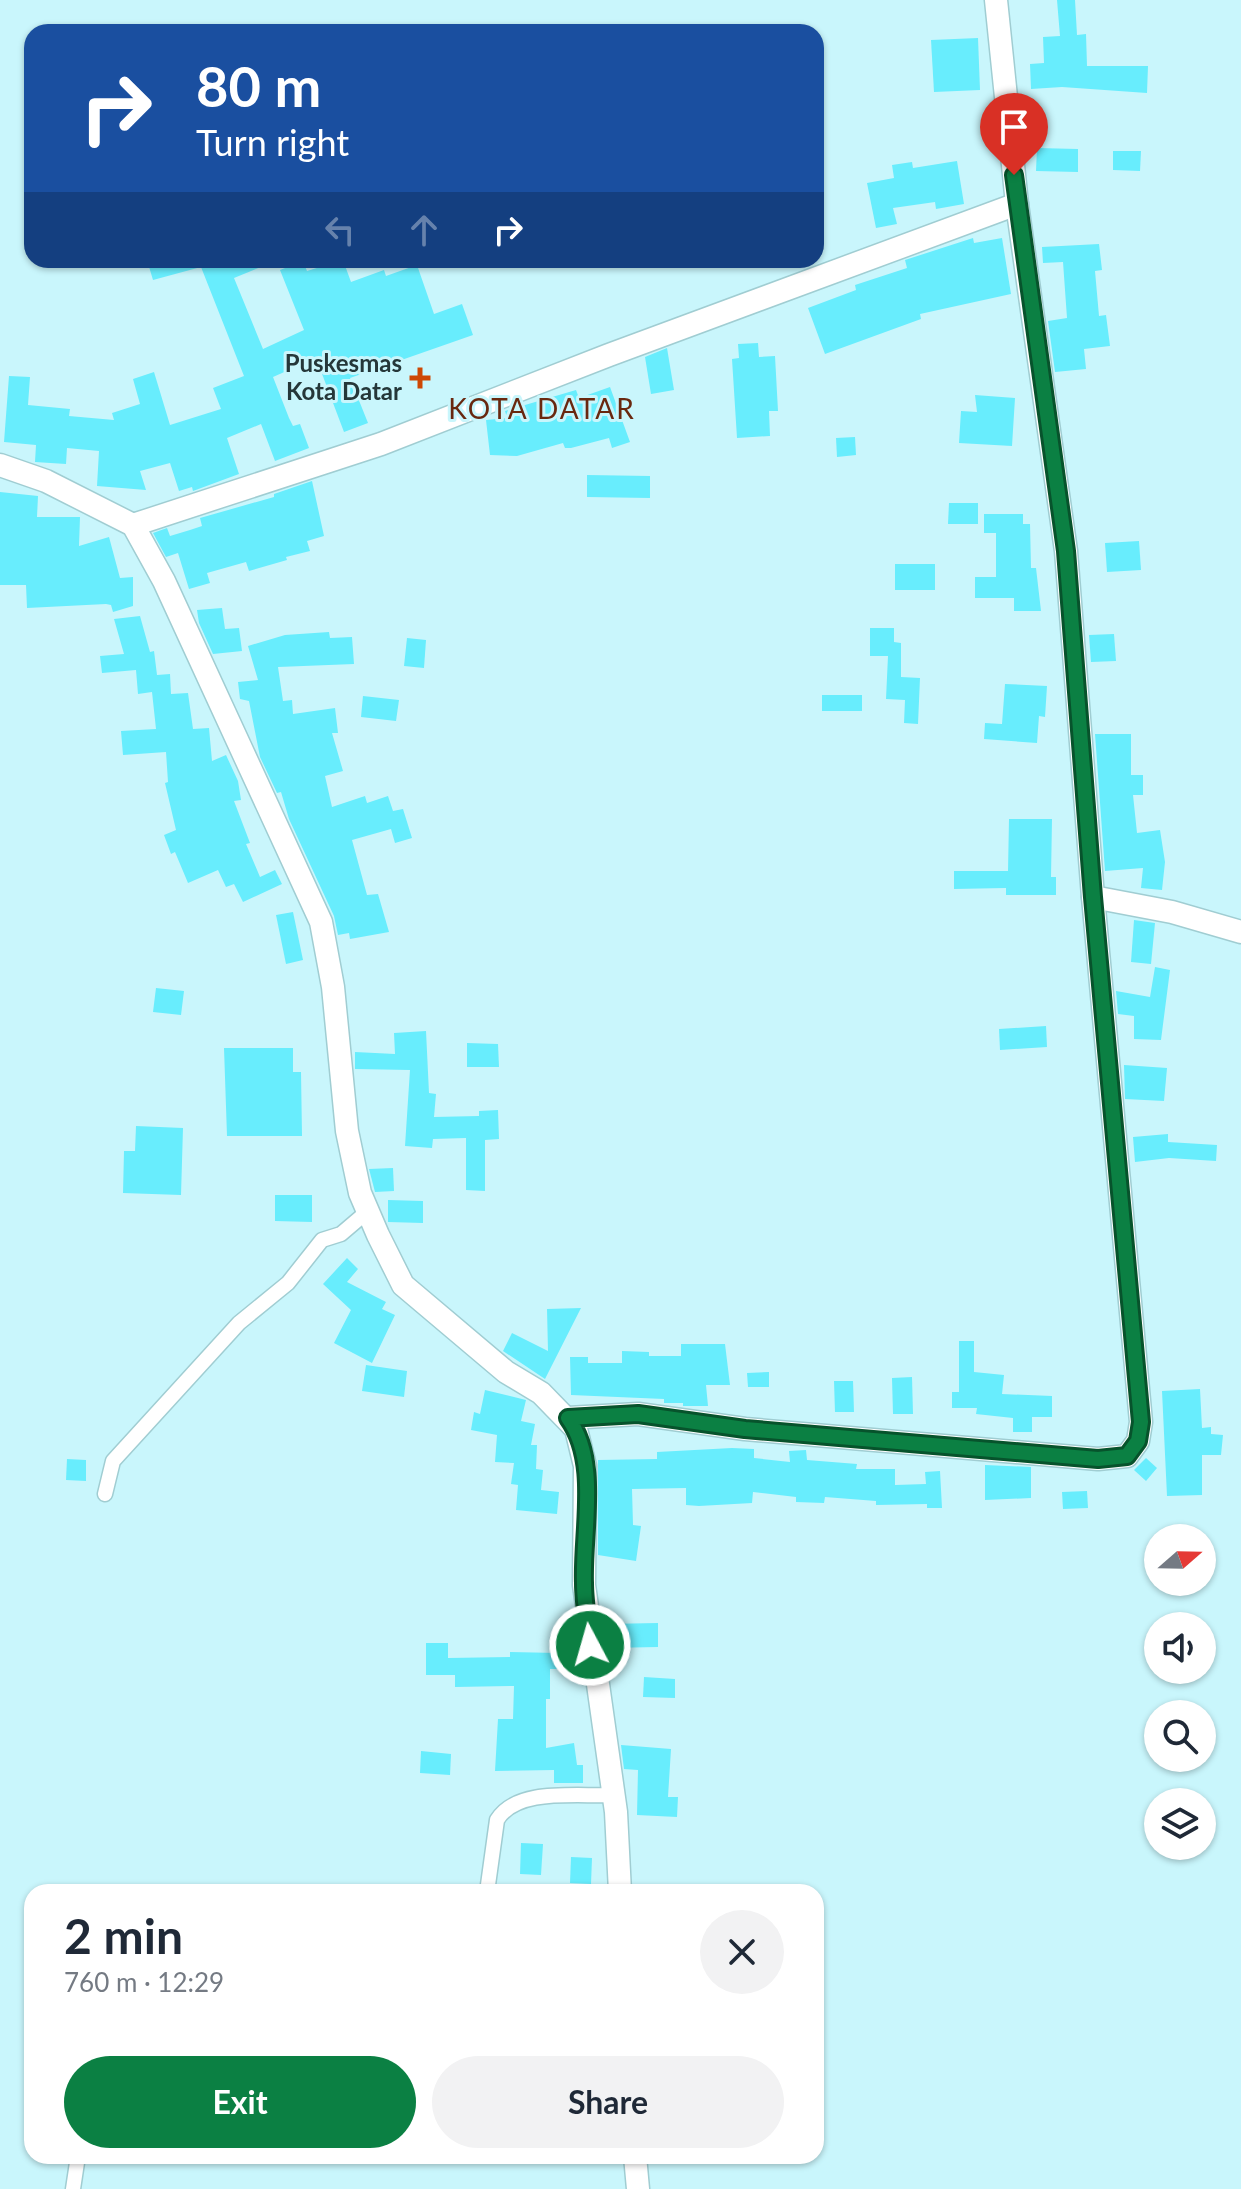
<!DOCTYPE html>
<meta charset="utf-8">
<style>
body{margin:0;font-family:Lato,sans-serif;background:#f2f2f3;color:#1f2937;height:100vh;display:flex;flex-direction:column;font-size:30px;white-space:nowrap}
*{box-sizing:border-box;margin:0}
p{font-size:26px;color:#747a83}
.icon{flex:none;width:44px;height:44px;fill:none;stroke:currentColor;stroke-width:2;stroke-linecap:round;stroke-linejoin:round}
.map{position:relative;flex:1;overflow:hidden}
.side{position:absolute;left:24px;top:1884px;width:800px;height:280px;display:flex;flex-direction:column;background:#fff;border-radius:24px;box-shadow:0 2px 6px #0004}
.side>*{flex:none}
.guide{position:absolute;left:24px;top:24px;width:800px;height:244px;border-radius:24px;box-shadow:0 2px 6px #0004;background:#1a4fa0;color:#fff;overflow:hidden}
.needle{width:52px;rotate:70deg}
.fabs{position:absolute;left:1144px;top:1524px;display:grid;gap:16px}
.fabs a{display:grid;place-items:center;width:72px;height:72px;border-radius:50%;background:#fff;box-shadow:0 2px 6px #0004;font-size:40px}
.pin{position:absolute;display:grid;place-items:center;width:68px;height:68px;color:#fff;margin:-82px -34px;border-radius:50% 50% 50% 0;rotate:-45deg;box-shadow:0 0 8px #0007}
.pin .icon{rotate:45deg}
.me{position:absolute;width:88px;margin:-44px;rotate:354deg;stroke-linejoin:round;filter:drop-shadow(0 0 6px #0008)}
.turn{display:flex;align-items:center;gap:28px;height:168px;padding:0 40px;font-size:36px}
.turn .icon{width:104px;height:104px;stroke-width:2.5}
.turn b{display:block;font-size:56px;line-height:68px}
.lanes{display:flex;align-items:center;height:76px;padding:0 40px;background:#0003;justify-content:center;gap:40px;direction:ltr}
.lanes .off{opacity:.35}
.round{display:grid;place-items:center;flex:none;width:84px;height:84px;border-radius:42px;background:#f2f2f3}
.headline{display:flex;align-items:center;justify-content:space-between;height:136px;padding:0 40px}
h1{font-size:48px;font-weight:700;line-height:60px}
.cta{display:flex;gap:16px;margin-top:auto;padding:16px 40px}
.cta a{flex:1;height:92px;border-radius:48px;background:#0b8043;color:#fff;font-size:32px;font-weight:700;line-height:92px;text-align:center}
.cta a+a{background:#f2f2f3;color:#1f2937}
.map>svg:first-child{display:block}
</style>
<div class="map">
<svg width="1241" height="2189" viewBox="0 0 1241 2189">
<rect width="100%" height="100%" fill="#c9f6fc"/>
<g fill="#68edfd">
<path d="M 1057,0 L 1075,0 L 1077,35 L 1086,34 L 1087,66 L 1148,66 L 1147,93 L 1062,87 L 1031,89 L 1030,64 L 1044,63 L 1043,37 L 1060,36 Z"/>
<path d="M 978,38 L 980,90 L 934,92 L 931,40 Z"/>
<path d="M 1037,148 L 1078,149 L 1078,172 L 1036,171 Z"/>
<path d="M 1113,151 L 1141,151 L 1140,171 L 1113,170 Z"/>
<path d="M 957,161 L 964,204 L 936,209 L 935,202 L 893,208 L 897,224 L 876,228 L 867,183 L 894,178 L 892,165 L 912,162 L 913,168 Z"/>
<path d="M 973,238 L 974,243 L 1002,238 L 1011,294 L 920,314 L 921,319 L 825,354 L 808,308 L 856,290 L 855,285 L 907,268 L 905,260 Z"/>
<path d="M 1099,244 L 1102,270 L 1095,271 L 1099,316 L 1106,315 L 1110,346 L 1084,349 L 1086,369 L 1055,372 L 1048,321 L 1067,318 L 1063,262 L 1043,263 L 1042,247 Z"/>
<path d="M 147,260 L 278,260 L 234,278 L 263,349 L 304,330 L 280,270 L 303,261 L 307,271 L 343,260 L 351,282 L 384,270 L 386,276 L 417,265 L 434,314 L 462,304 L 473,335 L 350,378 L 368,423 L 344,432 L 316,358 L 273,377 L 289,418 L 293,426 L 300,424 L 309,448 L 275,461 L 261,424 L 227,438 L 239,474 L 193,491 L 192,487 L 179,491 L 170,463 L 140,471 L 146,490 L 97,486 L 99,451 L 67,448 L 66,464 L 35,462 L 36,445 L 4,442 L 9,376 L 30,377 L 28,405 L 70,409 L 69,416 L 114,420 L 112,413 L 140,404 L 133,379 L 154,372 L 170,425 L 221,409 L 213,388 L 244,376 L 201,267 L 153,280 Z"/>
<path d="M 758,343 L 759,357 L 775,356 L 778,411 L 769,411 L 770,436 L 737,438 L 732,359 L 739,358 L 738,344 Z"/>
<path d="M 667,348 L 674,390 L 651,394 L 645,357 Z"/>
<path d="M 610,387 L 630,442 L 612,448 L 609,438 L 571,448 L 565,448 L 563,443 L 517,456 L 490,455 L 486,420 L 507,418 L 505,411 L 576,390 L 579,398 Z"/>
<path d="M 975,395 L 1015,398 L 1012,446 L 959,443 L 961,411 L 977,412 Z"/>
<path d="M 855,437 L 856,455 L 837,457 L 836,438 Z"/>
<path d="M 587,475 L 650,476 L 650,498 L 587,497 Z"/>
<path d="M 312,481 L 324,536 L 307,541 L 310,551 L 286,557 L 287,560 L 249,571 L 246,562 L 207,573 L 210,583 L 189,589 L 178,553 L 166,557 L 153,533 L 167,528 L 170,536 L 190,530 L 202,526 L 200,518 L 274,497 L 274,494 Z"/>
<path d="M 0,492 L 38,496 L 37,517 L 80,517 L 79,546 L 109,537 L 120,578 L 133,577 L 133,606 L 113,612 L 111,605 L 106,604 L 27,608 L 26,585 L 0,585 Z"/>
<path d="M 949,503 L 978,503 L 978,524 L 948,524 Z"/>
<path d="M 984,514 L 1023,514 L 1023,524 L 1030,524 L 1031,568 L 1036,568 L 1041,611 L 1014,611 L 1014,598 L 975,598 L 975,577 L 996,577 L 996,533 L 984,533 Z"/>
<path d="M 1139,541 L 1141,570 L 1107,572 L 1105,543 Z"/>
<rect x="895" y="564" width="40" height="26"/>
<path d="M 222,608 L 225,629 L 239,628 L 242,651 L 213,654 L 199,623 L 197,610 Z"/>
<path d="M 140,616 L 150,652 L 154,651 L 157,675 L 170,674 L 171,694 L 188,693 L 193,729 L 209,728 L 212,761 L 226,755 L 238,781 L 241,800 L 234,801 L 250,843 L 246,844 L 260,877 L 275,870 L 282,884 L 243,902 L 234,884 L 226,887 L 218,870 L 188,883 L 175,852 L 171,854 L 164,835 L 176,830 L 165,783 L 168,782 L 166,752 L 123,755 L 121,731 L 156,729 L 152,692 L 138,694 L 136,670 L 102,673 L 100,656 L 124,654 L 114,619 Z"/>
<path d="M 870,628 L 894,628 L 894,642 L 901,643 L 901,677 L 920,678 L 918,724 L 904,723 L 905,700 L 886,699 L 888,656 L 870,656 Z"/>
<path d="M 329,632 L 330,638 L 352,637 L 354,664 L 278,667 L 283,701 L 292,700 L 293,714 L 335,708 L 338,733 L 332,733 L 343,771 L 325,776 L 332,807 L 365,796 L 367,803 L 388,796 L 393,811 L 403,809 L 412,838 L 395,843 L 391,829 L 352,840 L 367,895 L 378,894 L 389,932 L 350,939 L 349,933 L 338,935 L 334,916 L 289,819 L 281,792 L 277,793 L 260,757 L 249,701 L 240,699 L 238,682 L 258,680 L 248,646 L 285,635 Z"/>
<path d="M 1114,634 L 1116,661 L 1091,662 L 1089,635 Z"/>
<path d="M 407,638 L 426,640 L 424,668 L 404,666 Z"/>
<path d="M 1005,684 L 1047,686 L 1045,717 L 1039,716 L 1037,743 L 984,739 L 985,723 L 1002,724 Z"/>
<rect x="822" y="695" width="40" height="16"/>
<path d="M 363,696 L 399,700 L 396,721 L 361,717 Z"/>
<path d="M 1095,734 L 1131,734 L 1131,775 L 1143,775 L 1143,795 L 1133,795 L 1137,833 L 1160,830 L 1165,862 L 1162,890 L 1141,888 L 1143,868 L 1105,871 Z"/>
<path d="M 1009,819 L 1052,819 L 1051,877 L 1056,877 L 1056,895 L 1006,895 L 1006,888 L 954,889 L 954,871 L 1008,871 Z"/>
<path d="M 293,912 L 303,960 L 286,964 L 276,915 Z"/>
<path d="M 1134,920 L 1155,923 L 1151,964 L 1131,962 Z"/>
<path d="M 1155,967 L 1170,970 L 1161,1040 L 1134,1039 L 1134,1016 L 1118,1014 L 1116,991 L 1150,997 Z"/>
<path d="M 156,988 L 184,991 L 181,1015 L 153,1012 Z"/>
<path d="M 1046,1026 L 1047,1047 L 1000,1050 L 999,1029 Z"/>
<path d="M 426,1031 L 429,1093 L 436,1094 L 434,1117 L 479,1116 L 479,1111 L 498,1110 L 499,1139 L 485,1140 L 485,1191 L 466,1190 L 466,1138 L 433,1139 L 432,1148 L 405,1146 L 410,1070 L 355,1069 L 355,1052 L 395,1054 L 394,1033 Z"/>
<path d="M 467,1043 L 498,1044 L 499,1067 L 467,1067 Z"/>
<path d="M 224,1048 L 293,1048 L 293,1072 L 301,1072 L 302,1136 L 227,1136 Z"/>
<path d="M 1124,1065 L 1167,1068 L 1164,1101 L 1125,1099 Z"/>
<path d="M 136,1126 L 183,1128 L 181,1195 L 123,1193 L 124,1151 L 135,1151 Z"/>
<path d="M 1168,1134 L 1168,1142 L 1217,1145 L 1216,1161 L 1169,1158 L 1135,1162 L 1133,1137 Z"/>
<path d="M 393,1168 L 394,1191 L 375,1192 L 369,1169 Z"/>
<path d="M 275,1195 L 312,1195 L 312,1222 L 275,1221 Z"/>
<path d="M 388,1200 L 423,1201 L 423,1223 L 388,1222 Z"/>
<path d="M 347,1258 L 358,1269 L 347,1282 L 386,1302 L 382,1309 L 395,1315 L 372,1363 L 334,1343 L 351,1310 L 323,1284 Z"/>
<path d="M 581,1308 L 545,1379 L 503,1351 L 512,1333 L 548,1351 L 547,1309 Z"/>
<path d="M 959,1341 L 974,1341 L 974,1372 L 1004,1375 L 1002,1394 L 1052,1396 L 1052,1417 L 1032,1417 L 1032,1432 L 1013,1432 L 1013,1418 L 976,1414 L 977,1408 L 952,1408 L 952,1392 L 959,1392 Z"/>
<path d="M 681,1344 L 725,1344 L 730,1385 L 706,1385 L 708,1406 L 683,1406 L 683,1403 L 664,1403 L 664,1399 L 571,1395 L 570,1357 L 588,1357 L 588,1363 L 622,1363 L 622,1351 L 649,1352 L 649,1356 L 681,1356 Z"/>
<path d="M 366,1365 L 407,1371 L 404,1397 L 362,1391 Z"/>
<path d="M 769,1372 L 769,1387 L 748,1387 L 747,1373 Z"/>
<path d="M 912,1377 L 913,1414 L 893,1414 L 892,1378 Z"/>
<path d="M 834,1381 L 853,1381 L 854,1412 L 835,1412 Z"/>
<path d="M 1200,1389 L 1202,1428 L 1211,1427 L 1211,1434 L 1223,1435 L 1221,1455 L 1202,1455 L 1202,1495 L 1167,1496 L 1162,1391 Z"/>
<path d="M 485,1390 L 526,1400 L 521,1421 L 535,1424 L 531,1445 L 537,1445 L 536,1469 L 543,1470 L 541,1490 L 559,1492 L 557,1514 L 516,1510 L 518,1485 L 511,1484 L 514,1463 L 495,1462 L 497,1435 L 471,1430 L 474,1412 L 480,1414 Z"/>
<path d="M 732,1448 L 754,1449 L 754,1458 L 790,1462 L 789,1451 L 806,1450 L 807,1460 L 857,1464 L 856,1469 L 895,1469 L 895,1485 L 926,1484 L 925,1472 L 940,1471 L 942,1508 L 927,1508 L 927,1504 L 876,1505 L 876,1501 L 825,1497 L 824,1503 L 796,1502 L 796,1497 L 753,1492 L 752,1503 L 699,1506 L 686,1505 L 686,1488 L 632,1489 L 633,1525 L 641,1526 L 636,1561 L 598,1555 L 598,1460 L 657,1459 L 657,1452 Z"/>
<path d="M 1146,1458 L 1157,1468 L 1146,1481 L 1134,1470 Z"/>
<path d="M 67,1459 L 86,1460 L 86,1481 L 66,1480 Z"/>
<path d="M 985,1465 L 1031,1467 L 1031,1498 L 985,1500 Z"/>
<path d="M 1087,1491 L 1088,1508 L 1063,1509 L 1062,1492 Z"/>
<path d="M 658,1623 L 658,1647 L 607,1648 L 606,1624 Z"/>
<path d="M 426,1643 L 448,1643 L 448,1658 L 510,1657 L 510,1652 L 558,1653 L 557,1669 L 550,1669 L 550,1699 L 546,1699 L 546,1748 L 574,1743 L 577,1765 L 583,1765 L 583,1783 L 554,1783 L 554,1770 L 495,1771 L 498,1719 L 513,1719 L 514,1686 L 455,1687 L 455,1675 L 426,1675 Z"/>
<path d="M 644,1677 L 675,1679 L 675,1698 L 643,1697 Z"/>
<path d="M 621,1745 L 671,1749 L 668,1797 L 678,1797 L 677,1817 L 637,1815 L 638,1770 L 624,1769 Z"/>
<path d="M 421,1751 L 451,1754 L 450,1775 L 420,1773 Z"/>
<path d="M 521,1843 L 543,1844 L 541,1875 L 520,1874 Z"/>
<path d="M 571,1857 L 592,1858 L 591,1884 L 570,1883 Z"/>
</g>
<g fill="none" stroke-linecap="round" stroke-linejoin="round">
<g stroke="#a0cdd2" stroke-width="17">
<g id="street">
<path d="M 105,1494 L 113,1461 L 239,1323 L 288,1283 L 322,1240 L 341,1234 L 368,1211"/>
<path d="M 487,1892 L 497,1820 C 517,1787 578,1797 614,1795"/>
<path d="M 73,2189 L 78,2156"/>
</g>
</g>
<g stroke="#a0cdd2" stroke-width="25">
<g id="secondary">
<path d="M 0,465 L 46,481 L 133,525 L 164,581 L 321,922 L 333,987 L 347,1131 L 360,1193 L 378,1235 L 403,1285 L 506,1372 L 541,1393 L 576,1429 L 585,1466 L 584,1585 L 616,1812 L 620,1892"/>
<path d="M 133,525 L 381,444 L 609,355 L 1017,204"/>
<path d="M 1093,897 L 1172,912 L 1241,932"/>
<path d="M 568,1418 L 638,1414 L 745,1429 L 1098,1459 L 1127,1456 L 1138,1441 L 1141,1422 L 1093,897 L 1066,551 L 1017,204 L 996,0"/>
<path d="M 635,2156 L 638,2189"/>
</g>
</g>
<use href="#street" stroke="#fff" stroke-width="14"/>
<use href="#secondary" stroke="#fff" stroke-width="22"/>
</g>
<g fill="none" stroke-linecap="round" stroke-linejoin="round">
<g stroke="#07532c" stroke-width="20">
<path id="route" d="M 590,1645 C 588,1624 584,1603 584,1583 C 582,1531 600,1462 568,1418 L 638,1414 L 745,1429 L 1098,1459 L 1127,1456 L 1138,1441 L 1141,1422 L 1093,897 L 1066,551 L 1014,175"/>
</g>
<use href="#route" stroke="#0b8043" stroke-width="14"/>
</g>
<path fill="#cd4804" stroke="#c9f6fc" stroke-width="3" d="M416 366h8v8h8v8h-8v8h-8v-8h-8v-8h8z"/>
<g text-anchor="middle" stroke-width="6" stroke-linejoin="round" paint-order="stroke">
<g font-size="24" font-weight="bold" fill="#253739" stroke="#c9f6fc" text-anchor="end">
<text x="402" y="372">Puskesmas<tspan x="402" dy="28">Kota Datar</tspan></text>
</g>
<g font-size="28" letter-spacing="2" fill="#69280f" stroke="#c9f6fc">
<text x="542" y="419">KOTA DATAR</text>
</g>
</g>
</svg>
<div class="fabs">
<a><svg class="needle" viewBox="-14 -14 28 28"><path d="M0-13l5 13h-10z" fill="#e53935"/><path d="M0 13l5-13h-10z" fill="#747a83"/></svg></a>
<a><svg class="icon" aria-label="sound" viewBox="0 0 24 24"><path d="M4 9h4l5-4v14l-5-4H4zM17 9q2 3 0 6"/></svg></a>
<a><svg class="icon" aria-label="search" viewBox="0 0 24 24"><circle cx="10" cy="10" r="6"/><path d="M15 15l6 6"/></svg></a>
<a><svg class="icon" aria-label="layers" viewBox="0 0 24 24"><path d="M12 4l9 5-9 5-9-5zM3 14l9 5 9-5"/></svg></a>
</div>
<div class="pin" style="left:1014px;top:175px;background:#d93025"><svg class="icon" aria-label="arrive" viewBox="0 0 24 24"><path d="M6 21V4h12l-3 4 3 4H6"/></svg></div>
<svg class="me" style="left:590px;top:1645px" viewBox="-20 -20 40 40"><circle r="17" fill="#0b8043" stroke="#fff" stroke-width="3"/><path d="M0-11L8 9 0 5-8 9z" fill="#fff"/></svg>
<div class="guide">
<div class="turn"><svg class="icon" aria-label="right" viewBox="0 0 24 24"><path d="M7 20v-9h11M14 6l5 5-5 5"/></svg><div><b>80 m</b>Turn right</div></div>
<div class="lanes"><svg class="icon off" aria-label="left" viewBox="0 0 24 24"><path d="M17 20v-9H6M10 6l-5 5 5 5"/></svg><svg class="icon off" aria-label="ahead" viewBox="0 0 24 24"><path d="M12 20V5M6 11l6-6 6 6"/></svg><svg class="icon" aria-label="right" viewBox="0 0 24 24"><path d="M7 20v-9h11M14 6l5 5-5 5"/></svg></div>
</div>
<section class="side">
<div class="headline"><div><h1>2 min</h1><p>760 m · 12:29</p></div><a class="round"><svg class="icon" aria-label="close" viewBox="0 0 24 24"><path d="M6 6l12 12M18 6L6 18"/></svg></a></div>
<div class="cta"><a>Exit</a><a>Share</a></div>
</section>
</div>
